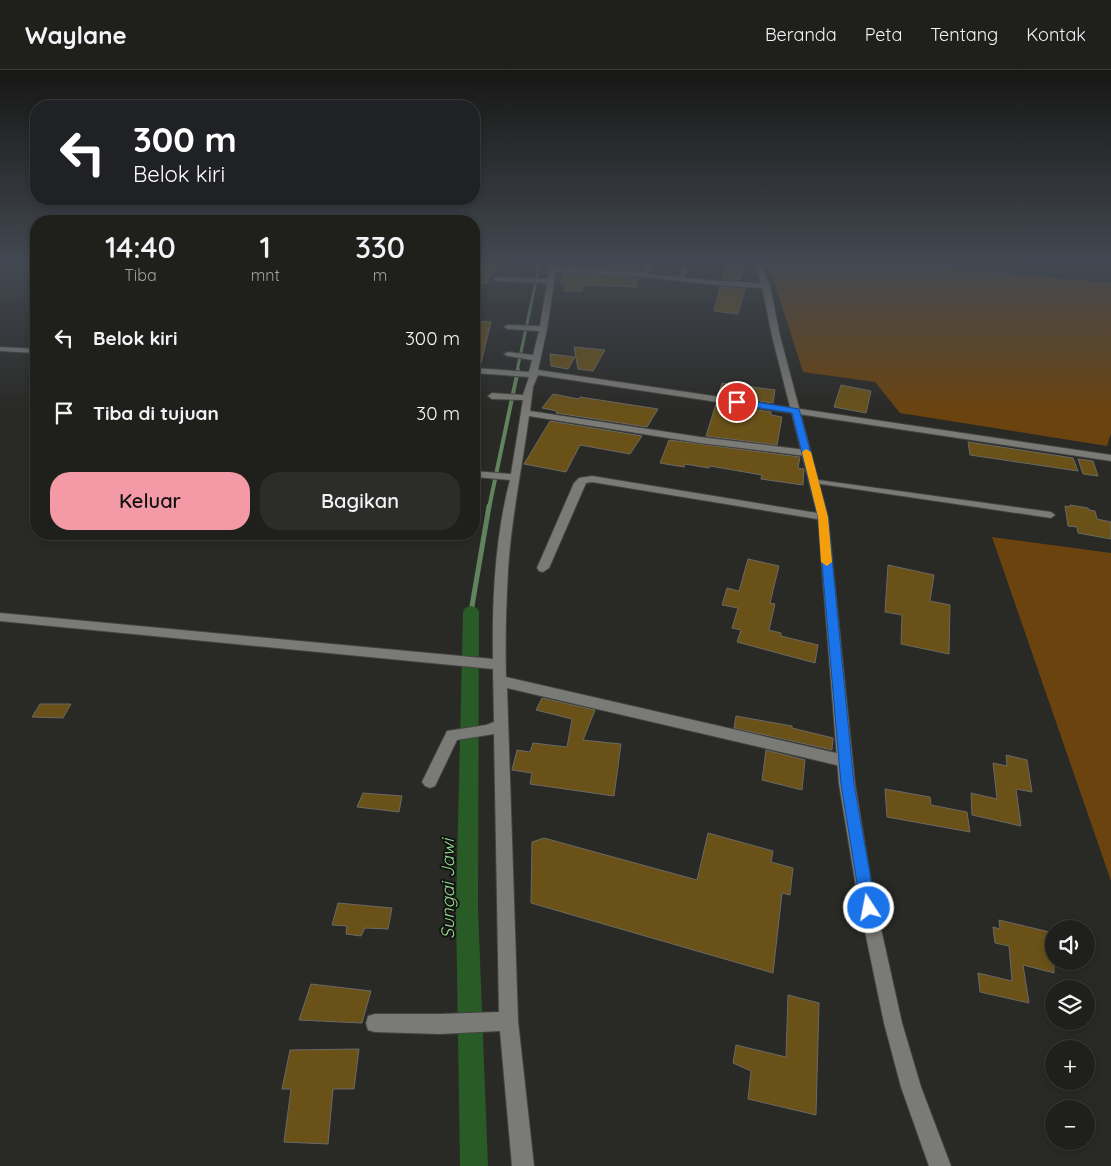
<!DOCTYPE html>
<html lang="id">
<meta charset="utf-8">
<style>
body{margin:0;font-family:Quicksand,sans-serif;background:#2c2c29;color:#f1f3f6;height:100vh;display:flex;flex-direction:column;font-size:19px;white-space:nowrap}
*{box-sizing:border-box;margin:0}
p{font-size:16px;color:#a1a2a3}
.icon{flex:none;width:28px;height:28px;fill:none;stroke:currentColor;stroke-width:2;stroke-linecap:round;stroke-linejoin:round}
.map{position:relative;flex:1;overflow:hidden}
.sheet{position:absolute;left:30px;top:145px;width:450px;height:325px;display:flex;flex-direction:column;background:#1f1f1c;border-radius:20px;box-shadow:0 2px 8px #0003,0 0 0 1px #3c3d3b}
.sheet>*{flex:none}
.hud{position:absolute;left:30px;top:30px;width:450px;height:105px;border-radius:20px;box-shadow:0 2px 8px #0003,0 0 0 1px #3c3d3b;background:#202124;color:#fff;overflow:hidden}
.buttons{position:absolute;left:1045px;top:850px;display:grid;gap:10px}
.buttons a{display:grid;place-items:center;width:50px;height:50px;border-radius:50%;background:#1f1f1c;box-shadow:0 2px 8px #0003,0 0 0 1px #3c3d3b;font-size:25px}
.pin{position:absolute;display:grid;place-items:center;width:42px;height:42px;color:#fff;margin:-21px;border:2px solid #fff;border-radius:50%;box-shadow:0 1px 5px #0007}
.me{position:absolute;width:55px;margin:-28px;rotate:349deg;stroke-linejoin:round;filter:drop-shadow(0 0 4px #0008)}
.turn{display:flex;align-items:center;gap:18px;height:105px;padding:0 20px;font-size:22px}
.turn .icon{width:65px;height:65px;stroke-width:2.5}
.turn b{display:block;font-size:35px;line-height:42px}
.eta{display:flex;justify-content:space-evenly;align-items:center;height:85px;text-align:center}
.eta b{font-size:30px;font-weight:600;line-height:35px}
.cta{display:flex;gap:10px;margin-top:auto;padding:10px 20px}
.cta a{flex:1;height:58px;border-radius:20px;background:#f49aa6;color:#111;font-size:20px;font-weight:600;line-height:58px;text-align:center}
.cta a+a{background:#2c2c29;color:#f1f3f6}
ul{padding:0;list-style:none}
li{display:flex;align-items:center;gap:15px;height:75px;padding:0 20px}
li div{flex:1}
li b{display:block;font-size:19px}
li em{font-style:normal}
header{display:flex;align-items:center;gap:30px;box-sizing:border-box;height:70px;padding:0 25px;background:#1f1f1c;border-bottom:1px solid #3c3d3b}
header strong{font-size:24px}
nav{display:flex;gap:28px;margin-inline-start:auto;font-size:18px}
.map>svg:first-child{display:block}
</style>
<header>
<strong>Waylane</strong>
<nav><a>Beranda</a><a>Peta</a><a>Tentang</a><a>Kontak</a></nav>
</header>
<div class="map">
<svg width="1111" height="1096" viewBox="0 0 1111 1096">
<rect width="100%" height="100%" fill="#292926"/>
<g fill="#6b430f">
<path d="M 768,192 L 882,192 L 1111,213 L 1111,363 L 1107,376 L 900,343 L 875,312 L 803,302 Z"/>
<path d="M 992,467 L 1111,483 L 1111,811 Z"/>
</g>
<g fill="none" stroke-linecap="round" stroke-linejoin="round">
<path stroke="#60845e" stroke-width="3" d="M 517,301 L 540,192"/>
<path stroke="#60845e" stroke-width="4" d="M 489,438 L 518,300"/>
<path stroke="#60845e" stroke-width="5" d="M 471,542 L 489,436"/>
<path fill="#295b26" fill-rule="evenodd" d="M 471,536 L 477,538 L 479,542 L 478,838 L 488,1096 L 460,1096 L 456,838 L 463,542 L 465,538 Z"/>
</g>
<g fill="#695118" stroke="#6b6966">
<path d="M 474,192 L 497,192 L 487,213 L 474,212 Z"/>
<path d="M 581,192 L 640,192 L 639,201 L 567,196 Z"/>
<path d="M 727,194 L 745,196 L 740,210 L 723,209 Z"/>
<path d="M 563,204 L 638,208 L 637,217 L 584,215 L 582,221 L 564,221 L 566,214 L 561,214 Z"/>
<path d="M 720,217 L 745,219 L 738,244 L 714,241 Z"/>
<path d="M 474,251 L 491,252 L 480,297 L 474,296 Z"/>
<path d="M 574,277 L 605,280 L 593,301 L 578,299 Z"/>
<path d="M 550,284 L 575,287 L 568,299 L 551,296 Z"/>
<path d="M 722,313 L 775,320 L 773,333 L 718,325 Z"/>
<path d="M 841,315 L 871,321 L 866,343 L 834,337 Z"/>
<path d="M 553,324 L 579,329 L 580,327 L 658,339 L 647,357 L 556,343 L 557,341 L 542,338 Z"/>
<path d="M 716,334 L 771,342 L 771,345 L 782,347 L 777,375 L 706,366 Z"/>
<path d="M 550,351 L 642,366 L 630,384 L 580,375 L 566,402 L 524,394 Z"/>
<path d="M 669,370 L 800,387 L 798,398 L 804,399 L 803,415 L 761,409 L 762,405 L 710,396 L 709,398 L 685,394 L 684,397 L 660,393 Z"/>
<path d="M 968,372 L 1073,388 L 1078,401 L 970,385 Z"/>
<path d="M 1078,389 L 1093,391 L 1098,406 L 1083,404 Z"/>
<path d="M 1070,435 L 1088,438 L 1089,440 L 1095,441 L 1097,449 L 1111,452 L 1111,469 L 1078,463 L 1077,457 L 1068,456 L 1065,436 L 1070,437 Z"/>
<path d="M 748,489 L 779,496 L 770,533 L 775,534 L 769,560 L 781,563 L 781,566 L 818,575 L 815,593 L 737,572 L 741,560 L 732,558 L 738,538 L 722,535 L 727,518 L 739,521 Z"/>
<path d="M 888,495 L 934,505 L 930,531 L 950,535 L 949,584 L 901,574 L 902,545 L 885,542 Z"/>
<path d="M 542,628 L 595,640 L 583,670 L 621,674 L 614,726 L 530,714 L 532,703 L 512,700 L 517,680 L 530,682 L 533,673 L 567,677 L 572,649 L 536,640 Z"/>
<path d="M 40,634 L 71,634 L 63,648 L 32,647 Z"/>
<path d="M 736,646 L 792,656 L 792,658 L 833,668 L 832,680 L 734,658 Z"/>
<path d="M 766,680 L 805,690 L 802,720 L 762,710 Z"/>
<path d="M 1006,685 L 1027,690 L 1032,722 L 1016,719 L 1021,756 L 972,745 L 971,723 L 997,729 L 993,693 L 1007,696 Z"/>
<path d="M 885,719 L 930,727 L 931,735 L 967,742 L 970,762 L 887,747 Z"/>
<path d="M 363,723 L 402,726 L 399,742 L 357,737 Z"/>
<path d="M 708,763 L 773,781 L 771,792 L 793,798 L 790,825 L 782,823 L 773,903 L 531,833 L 532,772 L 544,768 L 697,810 Z"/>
<path d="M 338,833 L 392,838 L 388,859 L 365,858 L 361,866 L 346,864 L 347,856 L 332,855 Z"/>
<path d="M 999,850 L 1054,863 L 1054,903 L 1023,895 L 1029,933 L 980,922 L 978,903 L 1012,911 L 1009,876 L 995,873 L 993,857 L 1000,859 Z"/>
<path d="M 311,914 L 371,921 L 362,953 L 299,950 Z"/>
<path d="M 788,925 L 819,933 L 816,1045 L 748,1029 L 751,1001 L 733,993 L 736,975 L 786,987 Z"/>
<path d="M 359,979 L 354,1019 L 333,1019 L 328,1074 L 284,1072 L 291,1019 L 282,1019 L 290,980 Z"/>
</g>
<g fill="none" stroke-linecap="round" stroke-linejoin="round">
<g stroke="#444441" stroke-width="2">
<g id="service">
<path d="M 648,192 L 653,193 L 648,204 L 679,207 L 682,198 L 685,196 L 688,198 L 684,208 L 766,214 L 769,216 L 766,218 L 727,216 L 645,207 L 552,201 L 549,199 L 552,197 L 643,203 Z"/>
<path d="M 811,409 L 1051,442 L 1055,445 L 1051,448 L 814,413 L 811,413 Z"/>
</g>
</g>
<g stroke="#444441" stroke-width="2">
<g id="minor">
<path d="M 551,192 L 557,192 L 547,259 L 538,300 L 1111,385 L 1111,391 L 538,305 L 533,317 L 530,341 L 700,367 L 806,380 L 811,383 L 806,386 L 700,373 L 529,346 C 522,398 511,449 508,501 C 506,536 505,573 506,607 L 845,685 L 850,687 L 852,691 L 850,695 L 845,697 L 507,618 L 518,951 L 534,1096 L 512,1096 L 500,961 L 440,964 L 375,962 L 368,960 L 366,953 L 368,946 L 375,944 L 440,944 L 499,942 L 494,664 L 457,670 L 435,716 L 430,718 L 425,716 L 422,712 L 447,661 L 486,655 L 494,652 L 493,599 L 0,551 L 0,543 L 493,589 C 492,531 495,467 510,410 L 475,407 L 474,401 L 511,404 L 523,330 L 492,329 L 488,326 L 492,323 L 523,325 L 529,307 L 474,303 L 474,298 L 529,302 L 532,290 L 508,286 L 504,284 L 508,282 L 533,285 L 539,261 L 508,259 L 504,257 L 508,255 L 540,256 L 547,213 L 497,211 L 493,209 L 497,207 L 548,209 Z"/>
<path d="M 0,277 L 36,279 L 36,283 L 0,281 Z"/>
<path d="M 592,406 L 823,444 L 828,447 L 823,450 L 592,412 L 586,413 L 549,498 L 543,502 L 539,501 L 537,498 L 574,413 L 579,408 Z"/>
</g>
</g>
<g stroke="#444441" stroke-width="2">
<path id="tertiary" d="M 754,192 L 760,192 L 770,216 L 780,266 L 828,447 L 855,714 L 873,823 L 902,953 L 921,1017 L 951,1096 L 929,1096 L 901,1017 L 884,953 L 857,823 L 839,714 L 818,447 L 772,266 L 762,216 Z"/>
</g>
<use href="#service" fill="#7a7a76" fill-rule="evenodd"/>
<use href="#minor" fill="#7a7a76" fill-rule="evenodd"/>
<use href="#tertiary" fill="#7a7a76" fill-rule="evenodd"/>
</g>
<linearGradient id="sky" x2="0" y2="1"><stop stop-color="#171715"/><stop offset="0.56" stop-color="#434952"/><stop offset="1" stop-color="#434952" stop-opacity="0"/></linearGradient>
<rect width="1111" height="345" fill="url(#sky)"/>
<path fill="#1a73e8" stroke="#114b97" d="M 737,329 L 799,339 L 828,447 L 854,714 L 876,838 L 874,844 L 869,846 L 863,844 L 861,838 L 841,714 L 818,447 L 792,343 L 734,334 L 734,330 Z"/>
<path fill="#f59e0b" d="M 806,379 L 811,382 L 828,447 L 832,492 L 827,496 L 821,492 L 818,447 L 802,382 Z"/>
<g text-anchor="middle" stroke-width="4" stroke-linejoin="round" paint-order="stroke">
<g font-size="18" font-style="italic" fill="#92da8c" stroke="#121210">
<text transform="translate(448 819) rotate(-90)" y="6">Sungai Jawi</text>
</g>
</g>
</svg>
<div class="buttons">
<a><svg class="icon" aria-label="sound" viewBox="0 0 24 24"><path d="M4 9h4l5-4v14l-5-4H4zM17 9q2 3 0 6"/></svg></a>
<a><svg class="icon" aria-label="layers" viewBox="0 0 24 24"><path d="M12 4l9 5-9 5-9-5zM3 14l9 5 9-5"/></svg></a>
<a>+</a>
<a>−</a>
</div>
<div class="pin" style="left:737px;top:332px;background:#d93025"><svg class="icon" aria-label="arrive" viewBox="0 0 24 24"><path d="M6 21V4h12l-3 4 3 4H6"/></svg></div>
<svg class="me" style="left:869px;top:838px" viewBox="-20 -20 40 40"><circle r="17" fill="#1a73e8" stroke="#fff" stroke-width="3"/><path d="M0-11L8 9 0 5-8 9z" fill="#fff"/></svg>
<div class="hud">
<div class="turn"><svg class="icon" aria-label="left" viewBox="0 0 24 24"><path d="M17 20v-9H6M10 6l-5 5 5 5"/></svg><div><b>300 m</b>Belok kiri</div></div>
</div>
<section class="sheet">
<div class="eta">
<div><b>14:40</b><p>Tiba</p></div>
<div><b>1</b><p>mnt</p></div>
<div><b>330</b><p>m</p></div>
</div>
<ul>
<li><svg class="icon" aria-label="left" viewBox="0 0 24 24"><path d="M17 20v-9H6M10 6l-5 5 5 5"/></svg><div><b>Belok kiri</b></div><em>300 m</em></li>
<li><svg class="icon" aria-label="arrive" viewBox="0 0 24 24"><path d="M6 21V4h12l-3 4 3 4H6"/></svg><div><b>Tiba di tujuan</b></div><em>30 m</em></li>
</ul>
<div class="cta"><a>Keluar</a><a>Bagikan</a></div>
</section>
</div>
